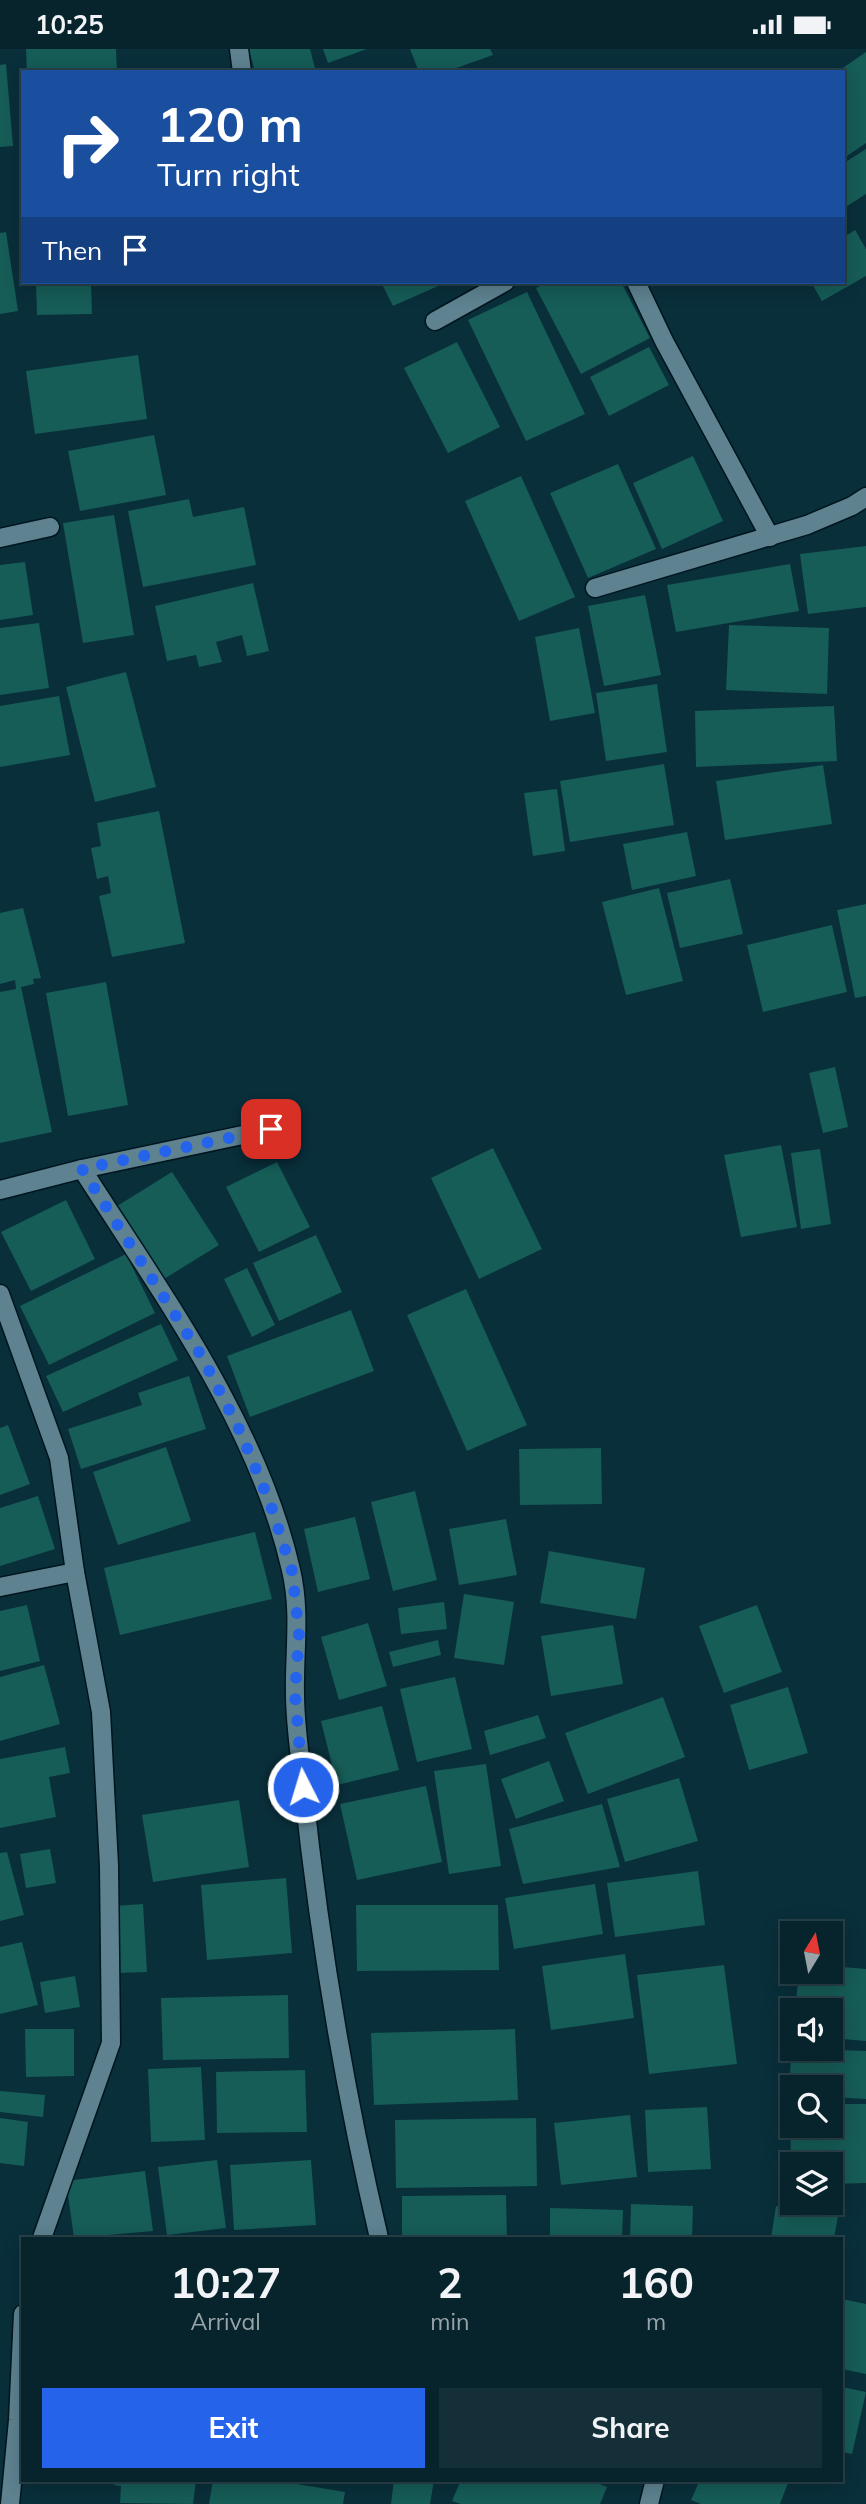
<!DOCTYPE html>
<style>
body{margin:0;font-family:Mulish,sans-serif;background:#152f38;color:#f1f3f6;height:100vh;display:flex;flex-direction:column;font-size:26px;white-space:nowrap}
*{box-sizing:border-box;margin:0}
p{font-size:23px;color:#98a4a9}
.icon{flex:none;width:38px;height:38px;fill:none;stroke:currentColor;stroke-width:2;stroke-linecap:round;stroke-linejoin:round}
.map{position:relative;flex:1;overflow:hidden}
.sheet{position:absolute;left:21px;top:2188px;width:822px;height:245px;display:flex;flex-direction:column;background:#07232c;border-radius:0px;box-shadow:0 4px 18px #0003,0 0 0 2px #284048}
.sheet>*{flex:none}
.hud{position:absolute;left:21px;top:21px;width:824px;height:214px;border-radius:0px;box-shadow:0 4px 18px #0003,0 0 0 2px #284048;background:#1a4fa0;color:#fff;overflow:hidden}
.needle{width:46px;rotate:10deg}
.buttons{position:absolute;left:780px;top:1872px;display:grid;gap:14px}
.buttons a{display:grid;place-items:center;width:63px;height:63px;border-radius:0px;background:#07232c;box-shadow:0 4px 18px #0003,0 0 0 2px #284048;font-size:35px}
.pin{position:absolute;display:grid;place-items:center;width:60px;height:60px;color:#fff;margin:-30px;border-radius:14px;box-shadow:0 4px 10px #0006}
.me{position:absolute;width:77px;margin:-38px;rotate:355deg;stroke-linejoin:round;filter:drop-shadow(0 0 5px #0008)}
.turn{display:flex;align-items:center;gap:24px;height:147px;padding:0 21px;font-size:32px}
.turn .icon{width:91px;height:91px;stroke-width:2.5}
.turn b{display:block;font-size:49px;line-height:60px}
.then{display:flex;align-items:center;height:66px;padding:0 21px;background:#0003;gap:14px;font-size:26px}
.eta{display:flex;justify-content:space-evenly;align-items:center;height:119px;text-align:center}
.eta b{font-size:42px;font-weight:700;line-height:49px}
.primary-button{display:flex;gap:14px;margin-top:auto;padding:14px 21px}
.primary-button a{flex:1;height:80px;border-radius:0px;background:#2563eb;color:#fff;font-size:28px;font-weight:700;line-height:80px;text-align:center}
.primary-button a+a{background:#152f38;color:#f1f3f6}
.status{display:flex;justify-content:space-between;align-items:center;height:49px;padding:0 35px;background:#07232c;direction:ltr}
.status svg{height:19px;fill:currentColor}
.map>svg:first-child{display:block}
</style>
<div class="status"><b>10:25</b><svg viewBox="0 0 49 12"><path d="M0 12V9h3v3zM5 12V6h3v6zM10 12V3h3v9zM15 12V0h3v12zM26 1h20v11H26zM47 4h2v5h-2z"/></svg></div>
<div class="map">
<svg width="866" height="2455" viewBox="0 0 866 2455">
<rect width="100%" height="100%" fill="#092f3b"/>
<g fill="#165c57">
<path d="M 26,0 L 116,0 L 117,23 L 27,23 Z"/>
<path d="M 249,0 L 310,0 L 316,23 L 255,23 Z"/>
<path d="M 323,0 L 367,0 L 328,14 Z"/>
<path d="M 410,0 L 490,0 L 493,6 L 445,23 L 419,23 Z"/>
<path d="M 866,3 L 866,94 L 844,109 L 844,23 L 837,23 Z"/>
<path d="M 6,15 L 13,97 L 0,98 L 0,16 Z"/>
<path d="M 866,100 L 866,145 L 844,159 L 844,114 Z"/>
<path d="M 855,181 L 866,200 L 866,227 L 822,252 L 811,233 L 844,233 L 844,188 Z"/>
<path d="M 6,183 L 18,262 L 0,265 L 0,184 Z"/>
<path d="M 36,233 L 91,233 L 92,265 L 37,266 Z"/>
<path d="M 381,233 L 447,233 L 393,257 Z"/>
<path d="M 549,233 L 621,233 L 650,289 L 581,325 L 536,239 Z"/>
<path d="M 527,243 L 585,365 L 526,392 L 468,271 Z"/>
<path d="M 457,293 L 500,378 L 448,404 L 404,319 Z"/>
<path d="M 649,298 L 669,336 L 609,367 L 590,328 Z"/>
<path d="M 138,306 L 147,370 L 35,385 L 26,322 Z"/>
<path d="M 154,386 L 166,446 L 80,462 L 68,402 Z"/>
<path d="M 693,407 L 723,472 L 662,500 L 633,434 Z"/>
<path d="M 618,415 L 656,500 L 588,529 L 550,444 Z"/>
<path d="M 521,427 L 575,548 L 519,572 L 465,452 Z"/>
<path d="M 189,450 L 193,468 L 244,458 L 256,516 L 143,538 L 128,462 Z"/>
<path d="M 114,466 L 134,586 L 83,594 L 63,474 Z"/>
<path d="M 866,497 L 866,558 L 808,565 L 800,505 Z"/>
<path d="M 25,513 L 33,566 L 0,571 L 0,516 Z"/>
<path d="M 790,515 L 799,562 L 676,583 L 667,536 Z"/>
<path d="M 253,534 L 269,602 L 247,607 L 242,586 L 216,593 L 222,613 L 199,618 L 196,606 L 167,612 L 155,557 Z"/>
<path d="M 645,546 L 661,626 L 604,637 L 588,557 Z"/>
<path d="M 39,574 L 49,639 L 0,646 L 0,579 Z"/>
<path d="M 729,576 L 829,579 L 827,645 L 726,641 Z"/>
<path d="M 579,579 L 595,664 L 550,672 L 535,588 Z"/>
<path d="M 126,623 L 156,738 L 95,753 L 66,638 Z"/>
<path d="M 657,635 L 667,703 L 606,712 L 596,644 Z"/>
<path d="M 59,647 L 70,706 L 0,718 L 0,657 Z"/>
<path d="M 834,657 L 837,712 L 696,718 L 695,662 Z"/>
<path d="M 664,715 L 674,776 L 570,793 L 560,732 Z"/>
<path d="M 823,716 L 832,775 L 725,791 L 716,732 Z"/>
<path d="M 557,740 L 565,802 L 533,807 L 524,744 Z"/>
<path d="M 159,762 L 185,894 L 112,908 L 99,847 L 111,844 L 108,827 L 97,830 L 91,799 L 101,797 L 97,774 Z"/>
<path d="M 687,783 L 696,827 L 632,841 L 623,795 Z"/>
<path d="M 730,830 L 743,885 L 680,899 L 667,844 Z"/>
<path d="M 659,839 L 683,932 L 626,946 L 602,853 Z"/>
<path d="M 866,855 L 866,947 L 855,949 L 837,861 Z"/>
<path d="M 23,859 L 41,929 L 33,930 L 34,935 L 21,938 L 52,1083 L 0,1094 L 0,943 L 16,940 L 15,931 L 0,935 L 0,864 Z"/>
<path d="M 832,876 L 847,943 L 763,963 L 747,896 Z"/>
<path d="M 106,933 L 128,1056 L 68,1067 L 46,944 Z"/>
<path d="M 835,1018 L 848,1078 L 823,1084 L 809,1024 Z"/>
<path d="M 781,1096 L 797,1178 L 741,1188 L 724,1106 Z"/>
<path d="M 493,1099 L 542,1200 L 479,1230 L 431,1129 Z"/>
<path d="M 820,1100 L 831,1175 L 801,1180 L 791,1104 Z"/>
<path d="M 277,1113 L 310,1178 L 259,1203 L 226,1138 Z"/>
<path d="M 172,1123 L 219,1196 L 164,1230 L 117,1157 Z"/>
<path d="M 66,1151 L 95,1210 L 31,1242 L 1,1183 Z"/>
<path d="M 316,1186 L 342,1243 L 279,1272 L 253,1214 Z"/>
<path d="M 126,1205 L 155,1264 L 49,1316 L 20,1257 Z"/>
<path d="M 247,1219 L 275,1276 L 252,1288 L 224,1230 Z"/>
<path d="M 466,1240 L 527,1376 L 467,1402 L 407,1266 Z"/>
<path d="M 351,1261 L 374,1322 L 250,1368 L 227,1307 Z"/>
<path d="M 161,1275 L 178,1311 L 63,1363 L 46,1327 Z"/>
<path d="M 189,1327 L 206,1380 L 81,1420 L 68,1380 L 142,1356 L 138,1344 Z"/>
<path d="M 8,1376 L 30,1435 L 0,1446 L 0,1379 Z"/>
<path d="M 166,1398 L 191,1472 L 118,1496 L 93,1423 Z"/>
<path d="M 601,1399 L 602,1455 L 520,1456 L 519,1400 Z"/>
<path d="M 415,1442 L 437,1531 L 393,1542 L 371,1453 Z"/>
<path d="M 38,1447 L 55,1500 L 0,1517 L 0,1459 Z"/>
<path d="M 355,1468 L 370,1530 L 318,1543 L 304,1480 Z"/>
<path d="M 506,1470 L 517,1526 L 459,1536 L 449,1480 Z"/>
<path d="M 255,1483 L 272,1550 L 120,1586 L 104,1519 Z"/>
<path d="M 549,1502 L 645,1519 L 636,1570 L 540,1554 Z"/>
<path d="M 464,1545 L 514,1553 L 504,1616 L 454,1609 Z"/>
<path d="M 444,1553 L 447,1580 L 401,1585 L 398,1559 Z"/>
<path d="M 27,1556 L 40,1612 L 0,1622 L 0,1562 Z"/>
<path d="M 757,1556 L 782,1623 L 724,1644 L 699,1577 Z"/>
<path d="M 368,1574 L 387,1637 L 339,1651 L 321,1588 Z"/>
<path d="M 613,1576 L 623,1635 L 551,1647 L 541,1587 Z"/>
<path d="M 438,1591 L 441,1606 L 393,1618 L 389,1603 Z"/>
<path d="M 44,1616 L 60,1675 L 0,1692 L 0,1628 Z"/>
<path d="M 455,1628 L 472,1700 L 417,1713 L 400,1640 Z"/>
<path d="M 788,1638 L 808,1704 L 749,1721 L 730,1656 Z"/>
<path d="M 663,1648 L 685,1708 L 588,1745 L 565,1684 Z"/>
<path d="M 382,1657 L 399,1721 L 337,1736 L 321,1672 Z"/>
<path d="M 538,1666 L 546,1689 L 490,1706 L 484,1682 Z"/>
<path d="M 65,1698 L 70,1724 L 49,1728 L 56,1768 L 0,1779 L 0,1710 Z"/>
<path d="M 549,1712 L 564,1752 L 516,1770 L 501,1730 Z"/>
<path d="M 486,1715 L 501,1817 L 449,1825 L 434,1722 Z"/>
<path d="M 679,1729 L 698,1792 L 625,1813 L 607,1750 Z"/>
<path d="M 426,1737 L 442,1813 L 357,1831 L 340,1755 Z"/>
<path d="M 239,1751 L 249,1818 L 153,1833 L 142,1766 Z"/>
<path d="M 602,1755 L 620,1818 L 523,1835 L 509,1780 Z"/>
<path d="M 50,1800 L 56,1834 L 26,1839 L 20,1805 Z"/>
<path d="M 7,1803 L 24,1866 L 0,1872 L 0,1804 Z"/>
<path d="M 698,1822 L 705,1876 L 615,1888 L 607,1834 Z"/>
<path d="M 286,1829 L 292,1904 L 207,1911 L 201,1836 Z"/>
<path d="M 595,1835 L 603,1885 L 514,1900 L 505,1849 Z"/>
<path d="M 143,1855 L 147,1923 L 117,1924 L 114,1857 Z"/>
<path d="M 356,1856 L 498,1856 L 499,1921 L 357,1922 Z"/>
<path d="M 22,1893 L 38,1956 L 0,1965 L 0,1898 Z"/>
<path d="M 625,1905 L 634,1969 L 551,1981 L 542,1917 Z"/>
<path d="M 724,1916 L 737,2015 L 649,2025 L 637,1926 Z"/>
<path d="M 831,1917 L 866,1920 L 866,1992 L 831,1989 L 831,1962 L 795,1962 L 799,1923 L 831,1923 Z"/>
<path d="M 75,1927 L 80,1958 L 45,1964 L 40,1933 Z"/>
<path d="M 288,1946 L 289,2009 L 163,2011 L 161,1949 Z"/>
<path d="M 25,1980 L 74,1980 L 74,2027 L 26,2028 Z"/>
<path d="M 515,1980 L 518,2051 L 374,2056 L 371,1984 Z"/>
<path d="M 807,2000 L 866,2002 L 866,2050 L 831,2048 L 831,2039 L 793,2039 L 793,2045 L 789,2045 L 791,2006 L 806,2007 Z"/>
<path d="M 201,2018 L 205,2091 L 151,2093 L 148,2020 Z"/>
<path d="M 305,2021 L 307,2083 L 217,2084 L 216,2023 Z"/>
<path d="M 0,2042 L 45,2046 L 43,2068 L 0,2063 Z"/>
<path d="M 831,2055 L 866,2055 L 866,2134 L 831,2135 L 831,2116 L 791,2116 L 790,2056 L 793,2056 L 793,2077 L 831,2077 Z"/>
<path d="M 707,2058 L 711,2120 L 648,2123 L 645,2061 Z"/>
<path d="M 630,2066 L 637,2128 L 561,2136 L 554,2074 Z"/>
<path d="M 0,2069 L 28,2073 L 24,2117 L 0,2114 Z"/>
<path d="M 536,2069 L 537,2137 L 396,2139 L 395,2071 Z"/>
<path d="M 217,2111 L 226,2179 L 167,2186 L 158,2118 Z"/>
<path d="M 311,2111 L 316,2176 L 234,2181 L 230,2116 Z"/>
<path d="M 145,2122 L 153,2182 L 74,2189 L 66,2132 Z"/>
<path d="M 506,2146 L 507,2189 L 402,2189 L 402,2147 Z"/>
<path d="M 631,2155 L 693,2157 L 692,2189 L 630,2189 Z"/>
<path d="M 776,2157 L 838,2167 L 834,2189 L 771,2189 Z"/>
<path d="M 550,2159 L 623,2161 L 622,2189 L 550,2189 Z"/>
<path d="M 842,2250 L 866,2255 L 866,2325 L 842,2320 Z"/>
<path d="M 842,2338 L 866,2343 L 852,2405 L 842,2403 Z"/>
<path d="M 114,2431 L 196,2431 L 193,2455 L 120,2454 L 121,2437 L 114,2436 Z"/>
<path d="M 213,2431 L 273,2431 L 345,2443 L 343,2455 L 209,2455 Z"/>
<path d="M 394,2431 L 434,2431 L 430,2455 L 391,2455 Z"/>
<path d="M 461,2431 L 589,2431 L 607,2438 L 600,2455 L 461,2455 L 452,2452 Z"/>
<path d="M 700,2431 L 789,2431 L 780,2455 L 701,2455 L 691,2451 Z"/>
</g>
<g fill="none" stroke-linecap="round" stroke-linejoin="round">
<g stroke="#00161f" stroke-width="21">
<g id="minor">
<path d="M 239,0 L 242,23"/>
<path d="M 636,233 L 664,292 L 770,488"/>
<path d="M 435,272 L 505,233"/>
<path d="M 0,489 L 50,478"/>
<path d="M 595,539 L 807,476 L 852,457 L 866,448"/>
<path d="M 82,1120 C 161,1244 258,1375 291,1521 C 301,1563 294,1603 295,1645 C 295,1675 300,1706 303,1736 C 319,1888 344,2040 379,2189"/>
<path d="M 0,1141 L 82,1120 L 271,1080"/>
<path d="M 0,1245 L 59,1409 L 75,1523 L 101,1663 L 109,1817 L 111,1994 L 42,2189"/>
<path d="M 0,1538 L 75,1523"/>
<path d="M 10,2455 L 18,2371 L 23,2265"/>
<path d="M 649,2455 L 655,2431"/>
</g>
</g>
<use href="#minor" stroke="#5e8290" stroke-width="18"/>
</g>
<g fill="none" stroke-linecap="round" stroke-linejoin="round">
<path stroke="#2563eb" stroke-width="12" stroke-dasharray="0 21.6" d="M 271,1080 L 82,1120 L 202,1308 L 239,1380 L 270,1454 L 292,1522 L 299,1584 L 295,1645 L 303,1738"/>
</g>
</svg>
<div class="buttons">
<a><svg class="needle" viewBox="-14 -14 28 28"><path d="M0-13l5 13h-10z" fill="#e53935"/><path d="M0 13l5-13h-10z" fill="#98a4a9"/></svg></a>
<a><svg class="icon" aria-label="sound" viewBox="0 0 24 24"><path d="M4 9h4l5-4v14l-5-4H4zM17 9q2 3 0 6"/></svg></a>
<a><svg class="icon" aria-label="search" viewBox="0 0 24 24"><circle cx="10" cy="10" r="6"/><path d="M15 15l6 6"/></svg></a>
<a><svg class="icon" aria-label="layers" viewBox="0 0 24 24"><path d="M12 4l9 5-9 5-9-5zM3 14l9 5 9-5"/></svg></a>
</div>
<div class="pin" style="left:271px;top:1080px;background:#d93025"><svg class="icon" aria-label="arrive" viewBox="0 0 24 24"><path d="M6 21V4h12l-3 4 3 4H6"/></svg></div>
<svg class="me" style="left:303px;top:1738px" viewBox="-20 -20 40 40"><circle r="17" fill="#2563eb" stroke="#fff" stroke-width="3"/><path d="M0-11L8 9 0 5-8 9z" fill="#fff"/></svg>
<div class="hud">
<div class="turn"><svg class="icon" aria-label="right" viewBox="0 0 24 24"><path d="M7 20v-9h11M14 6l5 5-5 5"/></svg><div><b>120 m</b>Turn right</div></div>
<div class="then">Then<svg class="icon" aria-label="arrive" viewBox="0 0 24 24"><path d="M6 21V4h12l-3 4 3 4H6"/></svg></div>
</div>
<section class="sheet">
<div class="eta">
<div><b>10:27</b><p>Arrival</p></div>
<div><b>2</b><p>min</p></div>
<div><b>160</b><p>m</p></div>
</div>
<div class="primary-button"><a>Exit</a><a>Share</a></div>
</section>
</div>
